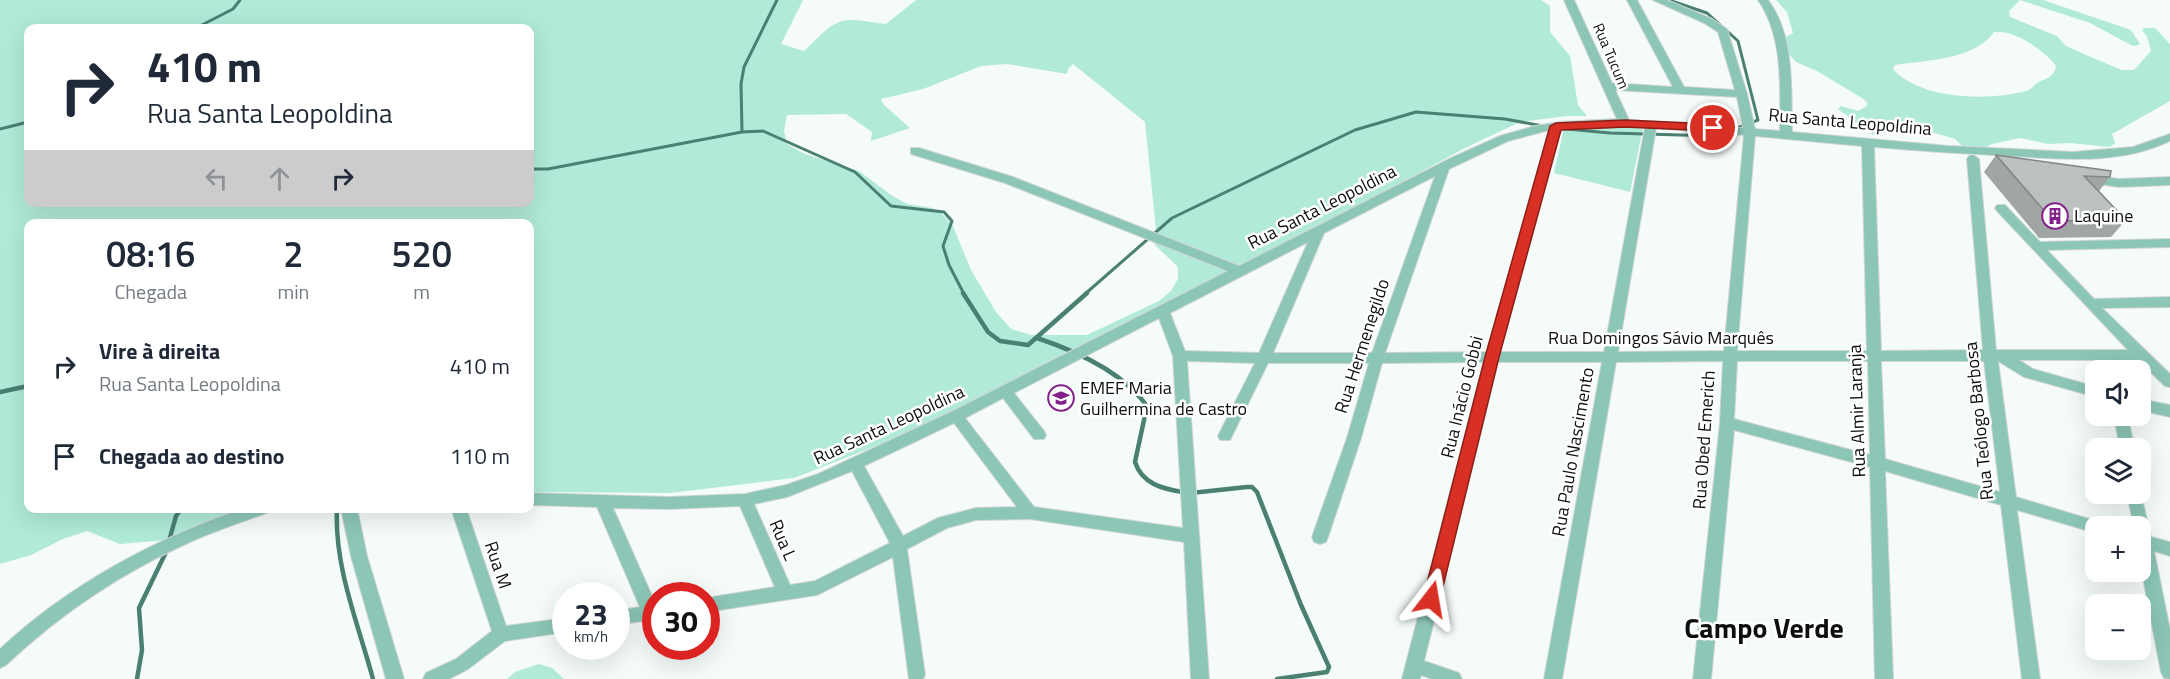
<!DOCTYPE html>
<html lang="pt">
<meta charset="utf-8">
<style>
body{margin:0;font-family:"Titillium Web",sans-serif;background:#f2f2f3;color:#1f2937;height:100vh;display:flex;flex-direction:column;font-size:22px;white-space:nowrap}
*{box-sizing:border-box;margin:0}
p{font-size:20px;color:#747a83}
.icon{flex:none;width:33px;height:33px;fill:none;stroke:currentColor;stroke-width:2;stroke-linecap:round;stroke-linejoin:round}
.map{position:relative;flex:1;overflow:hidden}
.details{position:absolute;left:24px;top:219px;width:510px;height:294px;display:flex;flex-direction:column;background:#fff;border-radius:12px;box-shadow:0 6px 24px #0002}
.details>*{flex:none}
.top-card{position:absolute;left:24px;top:24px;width:510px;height:183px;border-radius:12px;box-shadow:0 6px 24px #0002;background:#fff;color:#1f2937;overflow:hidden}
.fabs{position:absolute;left:2085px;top:360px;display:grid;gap:12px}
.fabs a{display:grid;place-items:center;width:66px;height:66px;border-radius:12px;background:#fff;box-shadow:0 6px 24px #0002;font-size:30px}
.speed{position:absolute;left:552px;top:582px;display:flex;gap:12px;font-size:30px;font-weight:700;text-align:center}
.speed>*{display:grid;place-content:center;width:78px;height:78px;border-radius:50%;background:#fff;box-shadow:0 6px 24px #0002;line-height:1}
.speed small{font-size:15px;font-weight:400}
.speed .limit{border:9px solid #d22;background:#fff;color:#111}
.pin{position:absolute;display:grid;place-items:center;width:51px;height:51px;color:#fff;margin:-26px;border:3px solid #fff;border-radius:50%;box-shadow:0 2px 6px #0007}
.me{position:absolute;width:66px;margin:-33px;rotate:14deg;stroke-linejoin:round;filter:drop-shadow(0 0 4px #0008)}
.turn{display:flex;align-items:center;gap:21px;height:126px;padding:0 24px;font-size:27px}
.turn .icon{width:78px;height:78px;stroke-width:2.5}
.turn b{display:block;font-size:42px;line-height:51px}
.lanes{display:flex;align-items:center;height:57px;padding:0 24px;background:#0003;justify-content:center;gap:30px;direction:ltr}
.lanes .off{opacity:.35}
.eta{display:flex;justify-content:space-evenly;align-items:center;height:102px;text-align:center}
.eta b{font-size:36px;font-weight:600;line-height:42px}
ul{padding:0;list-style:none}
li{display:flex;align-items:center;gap:18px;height:90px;padding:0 24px}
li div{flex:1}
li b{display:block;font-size:22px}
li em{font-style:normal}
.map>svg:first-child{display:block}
</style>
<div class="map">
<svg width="2170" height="679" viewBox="0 0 2170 679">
<rect width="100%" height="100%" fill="#f4fbf9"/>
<g fill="#b1ead9" fill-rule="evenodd">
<path d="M 0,0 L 803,0 L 781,44 L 804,51 C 818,39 831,19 852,20 C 863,20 875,23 886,24 L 916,0 L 1541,0 L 1550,6 L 1550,32 L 1570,56 L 1578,105 L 1587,116 L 1567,116 L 1520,122 L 1463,149 L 1300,238 L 950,417 L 794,478 L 670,493 L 530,492 L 530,224 L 28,224 L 28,508 L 274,509 L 251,511 L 168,540 L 120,544 L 87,531 L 63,539 L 31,555 L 0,564 ZM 28,28 L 530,28 L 530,202 L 28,202 ZM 1007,64 L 1067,74 L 1068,69 L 1073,64 L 1145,122 L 1157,240 L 1154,244 L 1178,267 L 1178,279 L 1171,291 L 1159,301 L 1087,335 L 1031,335 L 1011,329 L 996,312 L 971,270 L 952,224 L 941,213 L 932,208 L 907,204 L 891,195 L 859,171 L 805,154 L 787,144 L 784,131 L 787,115 L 846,114 L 872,132 L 871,141 L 910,128 L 884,105 L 881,99 L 923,89 L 981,66 Z"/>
<path d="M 1776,0 L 2043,0 L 2131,30 L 2140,44 L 2135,46 L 2131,45 L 2090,23 L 2020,0 L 2009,11 L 2010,17 L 2057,36 L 2066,46 L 2086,55 L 2122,70 L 2134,70 L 2151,51 L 2147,36 L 2142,30 L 2145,28 L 2155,28 L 2170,44 L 2170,101 L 2112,134 L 2115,143 L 2110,147 L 2070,143 L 2048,144 L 2020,138 L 1992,144 L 1978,151 L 1965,149 L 1955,139 L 1911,126 L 1873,135 L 1838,109 L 1841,106 L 1858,111 L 1867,106 L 1867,102 L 1862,98 L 1817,71 L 1796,62 L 1786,51 L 1784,38 L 1793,33 L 1787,12 ZM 1994,32 C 2015,30 2044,50 2056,66 C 2054,78 2046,78 2037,83 C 2033,86 2031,90 2026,91 C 1989,101 1920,100 1893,69 L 1895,65 C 1927,60 1974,60 1994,32 Z"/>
<path d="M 1643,127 L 1630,192 L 1554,173 L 1564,128 Z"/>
<path d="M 539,664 L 552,668 L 564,679 L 507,679 L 515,672 Z"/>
</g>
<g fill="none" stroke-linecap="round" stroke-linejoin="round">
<g stroke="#498072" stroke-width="3">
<path d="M 1669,0 L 1707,13 L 1738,41 L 1758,120 L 1735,129"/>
<path d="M 196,28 L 233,9 L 240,0"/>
<path d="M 1556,128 L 1610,133 L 1716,136 L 1728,132"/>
<path d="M 0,129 L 28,122"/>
<path d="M 742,132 L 741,84 L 744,67 L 777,0"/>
<path d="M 530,169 L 548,169 L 742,132 L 763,131 L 855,172 L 891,206 L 944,212 L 952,221 L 943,246 L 949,265 L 964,294"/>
<path d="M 1085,294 L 1172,218 L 1355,130 L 1416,112 L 1505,119 L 1543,126"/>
</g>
<g stroke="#498072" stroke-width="4.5">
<path d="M 963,293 L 988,332 L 1000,341 L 1028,345 L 1087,293"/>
<path d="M 1037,338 C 1076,351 1123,372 1147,406 L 1135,462 C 1142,484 1163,489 1183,492"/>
<path d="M 0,392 L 28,386"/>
<path d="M 1191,493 L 1247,487 L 1252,487 L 1257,492 L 1301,605 L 1329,667 L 1327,672 L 1277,679"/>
<path d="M 337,508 C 334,567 358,623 373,679"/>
<path d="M 169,541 L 176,516 L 182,508"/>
<path d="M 137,679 L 142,650 L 139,608 L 168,548"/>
</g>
<g stroke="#cfd5d3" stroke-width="2">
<g id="street">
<path d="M 1564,0 L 1574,0 L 1612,83 L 1673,87 L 1627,0 L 1637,0 L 1684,87 L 1735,90 L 1718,32 L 1704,23 L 1653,0 L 1667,0 L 1712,19 L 1727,29 L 1747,94 L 1755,129 L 1780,131 C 1780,88 1784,37 1758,0 L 1768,0 C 1795,36 1791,89 1792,132 L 1949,146 L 2073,152 L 2133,147 L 2170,134 L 2170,141 C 2120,165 2065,159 2012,156 C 1966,154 1920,151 1874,147 L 1881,351 L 1983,350 L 1967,159 L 1969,156 L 1973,155 L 1979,159 L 1996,350 L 2128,350 L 1997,211 L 1995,208 L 1997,205 L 2005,205 L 2040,242 L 2170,239 L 2170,247 L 2047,250 L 2094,299 L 2170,297 L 2170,307 L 2102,308 L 2170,374 L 2170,387 L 2165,386 L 2138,360 L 2019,360 L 2033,369 L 2096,387 L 2096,397 L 2024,377 L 1998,361 L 2016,497 L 2096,521 L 2101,522 L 2103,526 L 2096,526 L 2096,533 L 2017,510 L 2040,679 L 2022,679 L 2001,505 L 1885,471 L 1893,679 L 1875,679 L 1870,467 L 1734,430 L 1711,679 L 1693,679 L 1720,423 L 1723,361 L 1616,362 L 1562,679 L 1544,679 L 1602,362 L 1498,362 L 1424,661 L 1459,673 L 1462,679 L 1432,679 L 1421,675 L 1420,679 L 1402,679 L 1484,362 L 1382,363 L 1361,438 L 1328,537 L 1326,542 L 1320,544 L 1314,542 L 1312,537 L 1347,438 L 1369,363 L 1268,363 L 1230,440 L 1220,440 L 1218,436 L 1255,363 L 1187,361 L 1209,679 L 1191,679 L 1184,542 L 1030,519 L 976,520 L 947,528 L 907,549 L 925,675 L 923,679 L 909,679 L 893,557 L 817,595 L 706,612 L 706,598 L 775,587 L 740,506 L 669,509 L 613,508 L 656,605 L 656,619 L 616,625 L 616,611 L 640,607 L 597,507 L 530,505 L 530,493 L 669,497 L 745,494 L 786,485 L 818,474 L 951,412 L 1228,271 L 1005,183 L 911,154 L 911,148 L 919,148 L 1013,177 L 1239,266 L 1451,158 L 1500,136 L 1535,126 L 1560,122 L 1617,119 ZM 1615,90 L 1737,97 L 1743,128 L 1629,120 ZM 1587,127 L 1645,127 L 1604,352 L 1500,352 L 1561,129 ZM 1656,128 L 1744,135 L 1724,351 L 1618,352 ZM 1549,130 L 1487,352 L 1385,353 L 1449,169 L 1508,141 ZM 1755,136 L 1862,146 L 1867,351 L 1737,351 ZM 1435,176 L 1372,353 L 1273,353 L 1324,233 ZM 1308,242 L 1259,353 L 1185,351 L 1170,313 ZM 1159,318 L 1173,356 L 1183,528 L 1034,507 L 965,418 L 1003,398 L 1034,439 L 1044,439 L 1046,435 L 1044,431 L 1014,393 ZM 1737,361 L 1868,361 L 1870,455 L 1734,419 ZM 1881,361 L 1984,361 L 2000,492 L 1885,459 ZM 954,423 L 1017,507 L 976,508 L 938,518 L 903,536 L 864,466 ZM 852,471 L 890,543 L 815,581 L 790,585 L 754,504 L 787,497 Z"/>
<path d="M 2088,175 L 2119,179 L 2170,177 L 2170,185 L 2119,187 L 2084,182 L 2082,179 L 2084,176 Z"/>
<path d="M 2140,399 L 2170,405 L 2170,417 L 2140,410 Z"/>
<path d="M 2114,416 L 2128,416 L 2134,448 L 2120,448 Z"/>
<path d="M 2140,490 L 2151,537 L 2170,542 L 2170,556 L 2154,551 L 2170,630 L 2170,679 L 2164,678 L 2161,672 L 2140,562 L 2140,526 L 2134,526 L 2127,494 L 2140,494 Z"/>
<path d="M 245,508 L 271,508 L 269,512 C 242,522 214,531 188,543 C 121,573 59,615 6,665 L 0,668 L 0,649 C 70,584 154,539 245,508 Z"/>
<path d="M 344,508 L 359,508 L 358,513 L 367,556 L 404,679 L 386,679 L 351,556 L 342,513 Z"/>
<path d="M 451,508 L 466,508 L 506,626 L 566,618 L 566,632 L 505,641 L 468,669 L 449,679 L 423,679 L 426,673 L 456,659 L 492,631 Z"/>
</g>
</g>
<use href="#street" fill="#8cc6b6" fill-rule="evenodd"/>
</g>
<path fill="#a0a6a4" d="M 1996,155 L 2110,177 L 2099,191 L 2126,220 L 2111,237 L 2039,238 L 1984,172 Z"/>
<path fill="#bac1bf" stroke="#828786" stroke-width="1.5" d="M 1996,155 L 2111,171 L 2110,177 L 2084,176 L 2126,220 L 2053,221 Z"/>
<path fill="#d93025" stroke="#8d1f18" stroke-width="1.5" d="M 1625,120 L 1713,124 L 1719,128 L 1713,131 L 1625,127 L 1561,130 L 1499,357 L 1440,599 L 1437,604 L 1431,606 L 1425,604 L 1423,599 L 1485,357 L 1550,126 L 1556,123 Z"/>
<defs>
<g id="building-ring" transform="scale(1.35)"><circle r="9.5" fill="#fff" stroke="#84218b" stroke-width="1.5"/><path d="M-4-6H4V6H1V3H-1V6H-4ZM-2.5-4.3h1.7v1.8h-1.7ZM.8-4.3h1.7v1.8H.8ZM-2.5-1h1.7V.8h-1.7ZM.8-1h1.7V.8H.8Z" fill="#84218b"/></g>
<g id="school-ring" transform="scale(1.35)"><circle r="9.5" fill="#fff" stroke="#84218b" stroke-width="1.5"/><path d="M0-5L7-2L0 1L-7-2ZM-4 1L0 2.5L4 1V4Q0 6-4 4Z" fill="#84218b"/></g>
</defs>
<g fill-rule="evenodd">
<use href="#building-ring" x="2055" y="216"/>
<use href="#school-ring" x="1061" y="398"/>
</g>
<g text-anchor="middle" stroke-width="5" stroke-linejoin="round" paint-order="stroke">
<g font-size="15" fill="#0c0f0e" stroke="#fff">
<text transform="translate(1611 56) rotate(67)" y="5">Rua Tucum</text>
</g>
<g font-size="18" fill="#0c0f0e" stroke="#fff">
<text transform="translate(1850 122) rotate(5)" y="6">Rua Santa Leopoldina</text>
<text transform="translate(1322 207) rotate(-27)" y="6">Rua Santa Leopoldina</text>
<text x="1661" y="344">Rua Domingos Sávio Marquês</text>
<text transform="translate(1362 346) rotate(-72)" y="6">Rua Hermenegildo</text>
<text transform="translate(1462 397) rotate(-76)" y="6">Rua Inácio Gobbi</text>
<text transform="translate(1857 411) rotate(-92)" y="6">Rua Almir Laranja</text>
<text transform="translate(1979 421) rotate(-96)" y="6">Rua Teólogo Barbosa</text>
<text transform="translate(889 425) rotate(-25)" y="6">Rua Santa Leopoldina</text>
<text transform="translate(1704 440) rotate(-86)" y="6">Rua Obed Emerich</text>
<text transform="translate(1573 452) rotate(-80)" y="6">Rua Paulo Nascimento</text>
<text transform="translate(783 540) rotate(67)" y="6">Rua L</text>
<text transform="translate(498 565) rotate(71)" y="6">Rua M</text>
</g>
<g font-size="18" fill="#0c0f0e" stroke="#fff" text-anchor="start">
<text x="2074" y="222">Laquine</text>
<text x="1080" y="394">EMEF Maria<tspan x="1080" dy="21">Guilhermina de Castro</tspan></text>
</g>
<g font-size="28" font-weight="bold" fill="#0c0f0e" stroke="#fff">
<text x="1764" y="638">Campo Verde</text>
</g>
</g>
</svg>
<div class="fabs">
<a><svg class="icon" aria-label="sound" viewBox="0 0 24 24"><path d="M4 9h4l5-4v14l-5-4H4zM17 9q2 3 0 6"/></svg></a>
<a><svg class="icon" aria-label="layers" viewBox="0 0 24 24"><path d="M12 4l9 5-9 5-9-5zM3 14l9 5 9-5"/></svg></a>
<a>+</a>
<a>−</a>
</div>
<div class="speed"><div>23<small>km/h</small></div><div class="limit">30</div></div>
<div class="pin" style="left:1713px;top:128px;background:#d93025"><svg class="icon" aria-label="arrive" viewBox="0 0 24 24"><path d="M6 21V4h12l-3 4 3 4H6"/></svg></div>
<svg class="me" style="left:1431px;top:599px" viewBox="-20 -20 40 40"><path d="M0-17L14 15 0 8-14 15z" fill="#d93025" stroke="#fff" stroke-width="4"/></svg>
<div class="top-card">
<div class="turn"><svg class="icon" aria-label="right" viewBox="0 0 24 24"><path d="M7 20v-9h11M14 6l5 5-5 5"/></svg><div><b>410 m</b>Rua Santa Leopoldina</div></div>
<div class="lanes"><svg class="icon off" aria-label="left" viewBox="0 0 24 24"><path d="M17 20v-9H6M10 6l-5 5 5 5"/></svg><svg class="icon off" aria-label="ahead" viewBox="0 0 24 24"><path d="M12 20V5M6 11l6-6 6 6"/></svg><svg class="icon" aria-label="right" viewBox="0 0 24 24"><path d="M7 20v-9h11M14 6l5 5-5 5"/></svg></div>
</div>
<section class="details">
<div class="eta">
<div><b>08:16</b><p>Chegada</p></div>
<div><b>2</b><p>min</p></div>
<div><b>520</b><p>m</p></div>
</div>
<ul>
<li><svg class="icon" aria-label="right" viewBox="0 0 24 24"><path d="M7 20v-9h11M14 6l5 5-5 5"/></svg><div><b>Vire à direita</b><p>Rua Santa Leopoldina</p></div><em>410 m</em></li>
<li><svg class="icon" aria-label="arrive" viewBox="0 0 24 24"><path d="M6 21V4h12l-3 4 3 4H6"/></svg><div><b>Chegada ao destino</b></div><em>110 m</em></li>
</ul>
</section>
</div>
